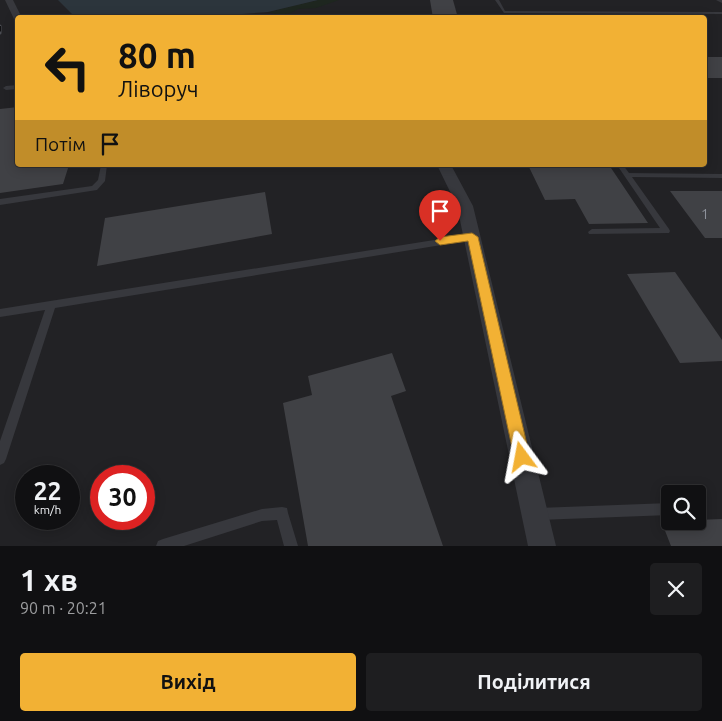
<!DOCTYPE html>
<html lang="uk">
<meta charset="utf-8">
<style>
body{margin:0;font-family:Ubuntu,sans-serif;background:#1e1e20;color:#f1f3f6;height:100vh;display:flex;flex-direction:column;font-size:19px;white-space:nowrap}
*{box-sizing:border-box;margin:0}
p{font-size:16px;color:#9c9d9f}
.icon{flex:none;width:28px;height:28px;fill:none;stroke:currentColor;stroke-width:2;stroke-linecap:round;stroke-linejoin:round}
.map{position:relative;height:546px;overflow:hidden}
.side{display:flex;flex-direction:column;background:#101012;flex:1}
.side>*{flex:none}
.banner{position:absolute;left:15px;top:15px;width:692px;height:152px;border-radius:5px;box-shadow:0 2px 12px #0003,0 0 0 1px #303032;background:#f2b134;color:#111;overflow:hidden}
.buttons{position:absolute;left:661px;top:485px;display:grid;gap:10px}
.buttons a{display:grid;place-items:center;width:45px;height:45px;border-radius:5px;background:#101012;box-shadow:0 2px 12px #0003,0 0 0 1px #303032;font-size:25px}
.speed{position:absolute;left:15px;top:465px;display:flex;gap:10px;font-size:25px;font-weight:700;text-align:center}
.speed>*{display:grid;place-content:center;width:65px;height:65px;border-radius:50%;background:#101012;box-shadow:0 2px 12px #0003,0 0 0 1px #303032;line-height:1}
.speed small{font-size:12px;font-weight:400}
.speed .limit{border:8px solid #d22;background:#fff;color:#111}
.pin{position:absolute;display:grid;place-items:center;width:42px;height:42px;color:#fff;margin:-51px -21px;border-radius:50% 50% 50% 0;rotate:-45deg;box-shadow:0 0 5px #0007}
.pin .icon{rotate:45deg}
.me{position:absolute;width:55px;margin:-28px;rotate:347deg;stroke-linejoin:round;filter:drop-shadow(0 0 4px #0008)}
.turn{display:flex;align-items:center;gap:18px;height:105px;padding:0 20px;font-size:22px}
.turn .icon{width:65px;height:65px;stroke-width:2.5}
.turn b{display:block;font-size:35px;line-height:42px}
.then{display:flex;align-items:center;height:48px;padding:0 20px;background:#0003;gap:10px;font-size:19px}
.round{display:grid;place-items:center;flex:none;width:52px;height:52px;border-radius:5px;background:#1e1e20}
.summary{display:flex;align-items:center;justify-content:space-between;height:85px;padding:0 20px}
h1{font-size:30px;font-weight:700;line-height:38px}
.action{display:flex;gap:10px;margin-top:auto;padding:10px 20px}
.action a{flex:1;height:58px;border-radius:5px;background:#f2b134;color:#111;font-size:20px;font-weight:700;line-height:58px;text-align:center}
.action a+a{background:#1e1e20;color:#f1f3f6}
.map>svg:first-child{display:block}
</style>
<div class="map">
<svg width="722" height="546" viewBox="0 0 722 546">
<rect width="100%" height="100%" fill="#161618"/>
<path fill="#222225" fill-rule="evenodd" d="M 0,0 L 722,0 L 722,546 L 0,546 ZM 18,18 L 705,18 L 705,165 L 18,165 ZM 26,476 L 69,476 L 69,519 L 26,519 ZM 101,476 L 144,476 L 144,519 L 101,519 ZM 670,494 L 698,494 L 698,521 L 670,521 Z"/>
<path fill="#1e261f" d="M 318,0 L 339,0 L 316,8 L 298,9 L 291,13 L 279,15 L 268,12 Z"/>
<path fill="#2c353c" d="M 58,0 L 318,0 L 268,12 L 229,15 L 221,18 L 75,17 Z"/>
<g fill="#404145">
<path d="M 430,0 L 453,0 L 458,18 L 433,18 Z"/>
<rect x="705" y="57" width="17" height="21"/>
<path d="M 18,107 L 18,165 L 69,165 L 63,184 L 0,193 L 0,109 Z"/>
<path d="M 528,165 L 609,165 L 648,223 L 589,224 L 575,199 L 545,200 Z"/>
<path d="M 670,191 L 722,191 L 722,238 L 705,238 Z"/>
<path d="M 265,192 L 272,234 L 97,266 L 105,218 Z"/>
<path d="M 675,272 L 722,340 L 722,361 L 680,363 L 627,274 Z"/>
<path d="M 392,353 L 406,391 L 391,396 L 443,546 L 308,546 L 283,403 L 312,395 L 308,376 Z"/>
<path d="M 660,518 L 670,518 L 670,521 L 722,519 L 722,546 L 671,546 Z"/>
</g>
<g fill="none" stroke-linecap="round" stroke-linejoin="round">
<g fill="#37383d" fill-rule="evenodd">
<path d="M 495,0 L 499,0 L 505,11 L 722,12 L 722,14 L 504,13 Z"/>
<path d="M 716,0 L 722,0 L 722,3 Z"/>
<path d="M 18,85 L 18,89 L 6,90 L 3,88 L 6,86 Z"/>
<path d="M 101,165 L 107,165 L 105,181 L 97,190 L 0,205 L 0,199 L 92,186 L 98,180 Z"/>
<path d="M 617,165 L 623,165 L 629,173 L 722,174 L 722,178 L 632,177 L 669,229 L 670,231 L 669,233 L 589,234 L 588,232 L 592,229 L 660,228 Z"/>
<path d="M 472,234 L 476,237 L 472,240 L 55,308 L 6,459 L 4,463 L 0,465 L 0,441 L 45,310 L 0,317 L 0,309 Z"/>
<path d="M 670,503 L 670,515 L 538,520 L 533,519 L 532,514 L 533,509 L 538,508 Z"/>
<path d="M 282,507 L 287,508 L 288,513 L 298,546 L 284,546 L 277,520 L 262,521 L 184,546 L 156,546 L 158,541 L 163,539 L 262,509 Z"/>
</g>
<g fill="#37383d" fill-rule="evenodd">
<path d="M 5,0 L 13,0 L 22,18 L 18,18 L 18,21 L 14,19 Z"/>
<path d="M 437,165 L 451,165 L 473,206 L 556,546 L 528,546 L 457,206 Z"/>
</g>
<g stroke="#4a4c52" stroke-width="3">
<path id="rail" d="M 0,26 L 0,33"/>
</g>
<use href="#rail" stroke="#111113" stroke-width="2" stroke-dasharray="5.5" stroke-linecap="butt"/>
</g>
<path fill="#f2b134" stroke="#9d7322" d="M 472,233 L 478,237 L 530,457 L 527,463 L 522,465 L 516,463 L 514,457 L 468,241 L 440,245 L 435,241 L 440,237 Z"/>
<g text-anchor="middle" stroke-width="4" stroke-linejoin="round" paint-order="stroke">
<g font-size="14" fill="#8e929b">
<text x="705" y="219">1</text>
</g>
</g>
</svg>
<div class="buttons">
<a><svg class="icon" aria-label="search" viewBox="0 0 24 24"><circle cx="10" cy="10" r="6"/><path d="M15 15l6 6"/></svg></a>
</div>
<div class="speed"><div>22<small>km/h</small></div><div class="limit">30</div></div>
<div class="pin" style="left:440px;top:241px;background:#d93025"><svg class="icon" aria-label="arrive" viewBox="0 0 24 24"><path d="M6 21V4h12l-3 4 3 4H6"/></svg></div>
<svg class="me" style="left:522px;top:457px" viewBox="-20 -20 40 40"><path d="M0-17L14 15 0 8-14 15z" fill="#f2b134" stroke="#fff" stroke-width="4"/></svg>
<div class="banner">
<div class="turn"><svg class="icon" aria-label="left" viewBox="0 0 24 24"><path d="M17 20v-9H6M10 6l-5 5 5 5"/></svg><div><b>80 m</b>Ліворуч</div></div>
<div class="then">Потім<svg class="icon" aria-label="arrive" viewBox="0 0 24 24"><path d="M6 21V4h12l-3 4 3 4H6"/></svg></div>
</div>
</div>
<section class="side">
<div class="summary"><div><h1>1 хв</h1><p>90 m · 20:21</p></div><a class="round"><svg class="icon" aria-label="close" viewBox="0 0 24 24"><path d="M6 6l12 12M18 6L6 18"/></svg></a></div>
<div class="action"><a>Вихід</a><a>Поділитися</a></div>
</section>
